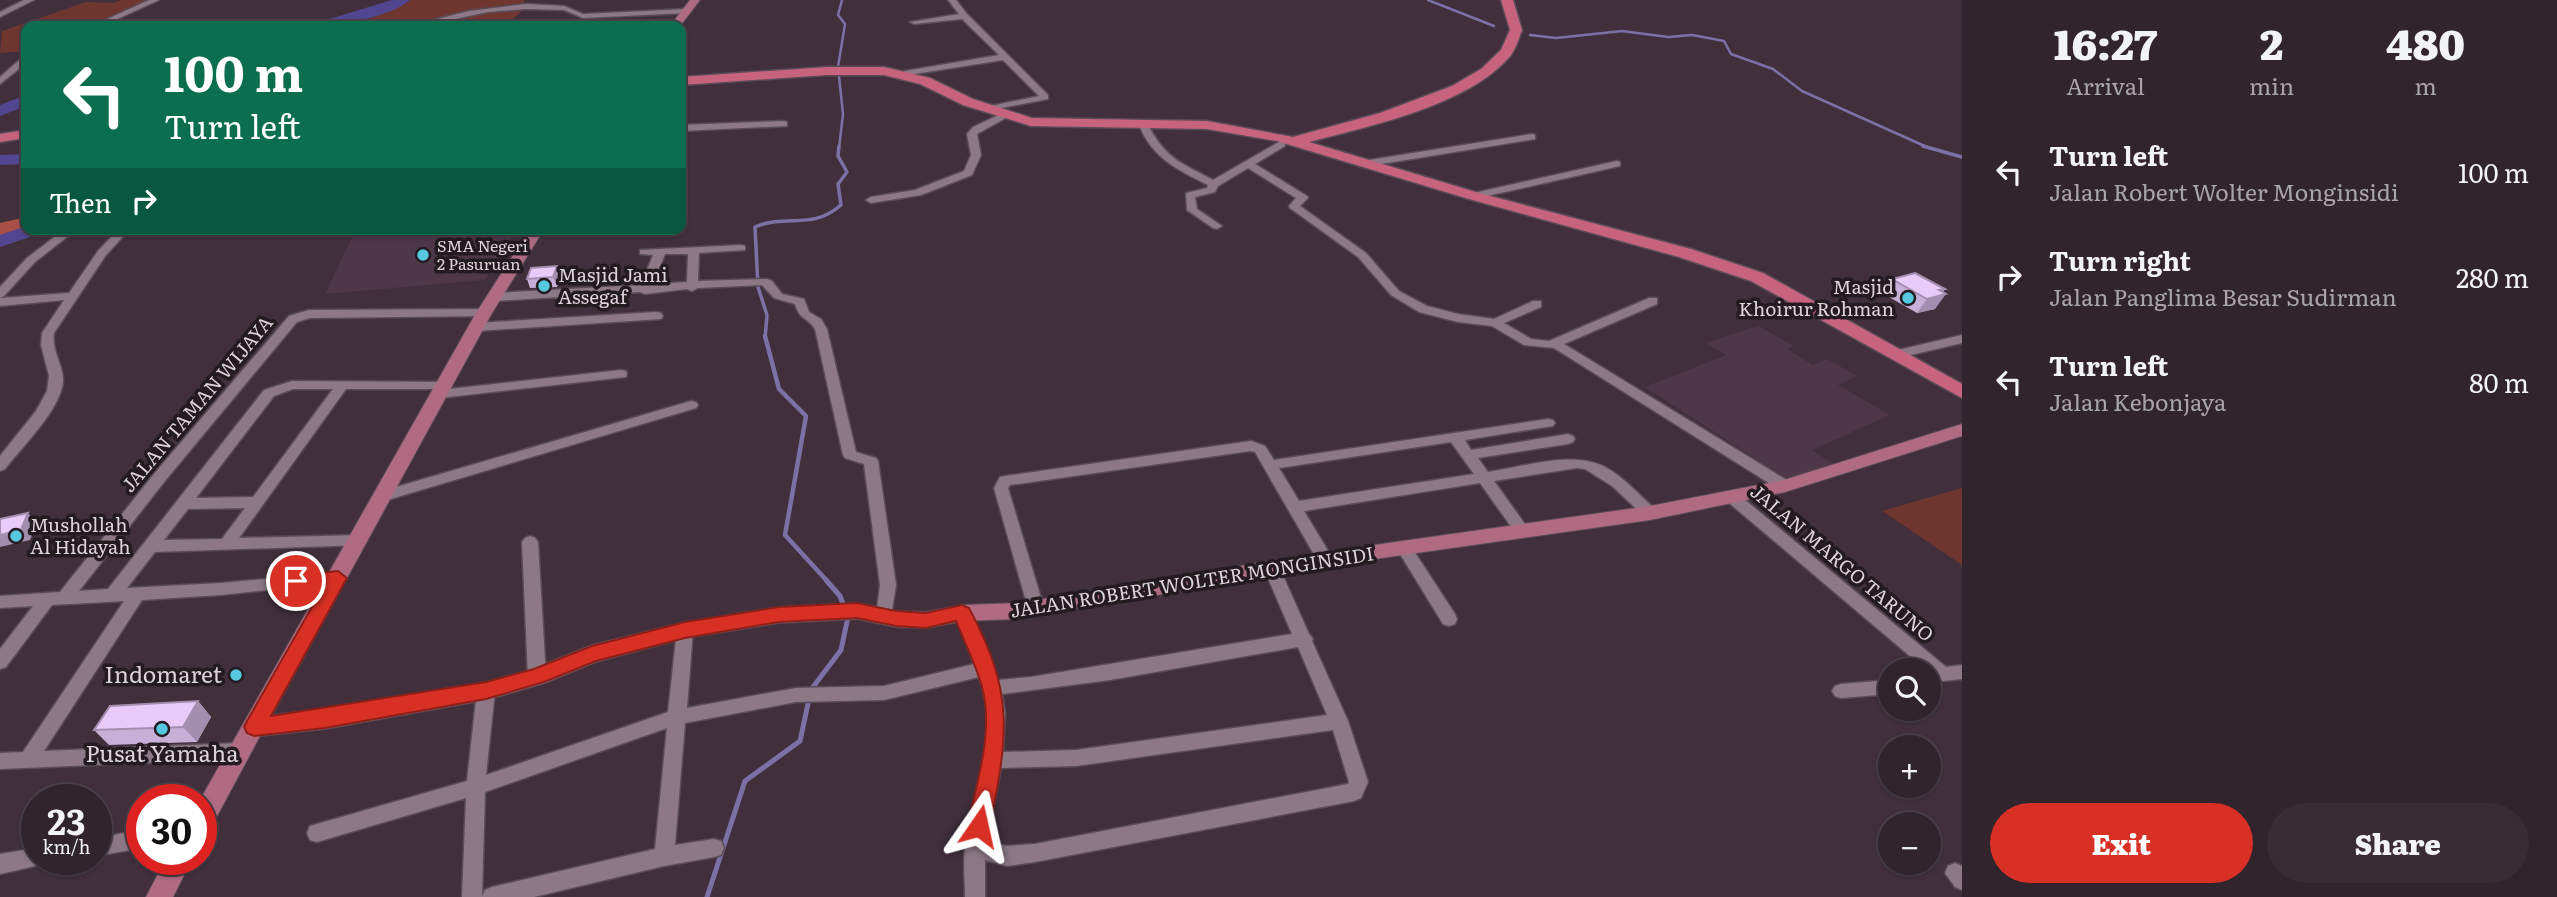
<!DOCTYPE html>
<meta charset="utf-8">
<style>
body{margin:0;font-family:Literata,serif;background:#392c35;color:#f1f3f6;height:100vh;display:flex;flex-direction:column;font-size:26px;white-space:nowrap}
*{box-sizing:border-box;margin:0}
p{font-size:23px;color:#a8a4aa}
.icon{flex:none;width:38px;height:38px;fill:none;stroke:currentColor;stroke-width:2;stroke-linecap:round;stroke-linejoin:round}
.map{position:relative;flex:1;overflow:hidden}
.panel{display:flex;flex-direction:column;background:#31242d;width:595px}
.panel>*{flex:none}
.hud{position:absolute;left:21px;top:21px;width:665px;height:214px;border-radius:14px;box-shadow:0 2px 5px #0004,0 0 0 2px #4c4149;background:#0b6e4f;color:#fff;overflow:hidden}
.controls{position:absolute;left:1878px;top:658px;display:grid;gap:14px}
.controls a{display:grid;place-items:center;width:63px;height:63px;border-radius:50%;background:#31242d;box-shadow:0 2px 5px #0004,0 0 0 2px #4c4149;font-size:35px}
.speed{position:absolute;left:21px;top:784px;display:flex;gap:14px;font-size:35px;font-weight:700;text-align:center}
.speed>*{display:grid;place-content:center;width:91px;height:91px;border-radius:50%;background:#31242d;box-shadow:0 2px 5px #0004,0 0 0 2px #4c4149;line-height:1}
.speed small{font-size:18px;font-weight:400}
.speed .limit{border:10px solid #d22;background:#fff;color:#111}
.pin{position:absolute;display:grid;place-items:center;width:60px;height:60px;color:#fff;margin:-30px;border:4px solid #fff;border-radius:50%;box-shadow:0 2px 7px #0007}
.me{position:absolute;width:77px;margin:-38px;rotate:11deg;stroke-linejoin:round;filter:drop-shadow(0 0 5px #0008)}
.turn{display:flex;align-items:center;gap:24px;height:147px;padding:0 28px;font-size:32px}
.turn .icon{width:91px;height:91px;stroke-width:2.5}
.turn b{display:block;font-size:49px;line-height:60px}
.then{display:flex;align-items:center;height:66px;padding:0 28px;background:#0003;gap:14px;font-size:26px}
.eta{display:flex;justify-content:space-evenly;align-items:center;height:119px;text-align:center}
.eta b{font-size:42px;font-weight:800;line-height:49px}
.button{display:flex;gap:14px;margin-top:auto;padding:14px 28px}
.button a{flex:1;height:80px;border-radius:42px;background:#d93025;color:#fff;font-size:28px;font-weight:800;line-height:80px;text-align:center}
.button a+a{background:#392c35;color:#f1f3f6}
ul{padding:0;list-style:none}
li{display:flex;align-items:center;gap:21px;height:105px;padding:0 28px}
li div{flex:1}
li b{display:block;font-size:26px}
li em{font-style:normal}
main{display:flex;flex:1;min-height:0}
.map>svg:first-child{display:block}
</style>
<main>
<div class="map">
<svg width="1962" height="897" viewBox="0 0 1962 897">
<rect width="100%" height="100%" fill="#41303c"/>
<g fill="#4e3747">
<path d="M 356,229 L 517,229 L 485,280 L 325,294 Z"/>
<path d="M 1758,326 L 1794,346 L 1787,349 L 1813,365 L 1827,359 L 1857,376 L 1838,385 L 1890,415 L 1812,450 L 1836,466 L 1787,479 L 1645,387 L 1726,355 L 1706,343 Z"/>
</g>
<g fill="#6e362f">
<path d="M 120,0 L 151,0 L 92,26 L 26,26 L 26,51 L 0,53 L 2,31 L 86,2 L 114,3 Z"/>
<path d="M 411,0 L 524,0 L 524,9 L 506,26 L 354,26 Z"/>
<path d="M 1962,488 L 1962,565 L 1882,511 Z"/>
</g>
<path fill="#a95046" d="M 26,217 L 26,229 L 48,229 L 0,247 L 0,223 Z"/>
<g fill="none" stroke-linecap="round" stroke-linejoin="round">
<g stroke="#7c70a7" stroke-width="2.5">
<path d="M 1428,0 L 1494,26"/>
<path d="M 1530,35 L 1556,38 L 1622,31 L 1668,37 L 1692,35 L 1724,41 L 1731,54 L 1773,69 L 1802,91 L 1929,148"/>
<path d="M 839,148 L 843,114 L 838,67 L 845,24 L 838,15 L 842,0"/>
</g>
<g stroke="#7c70a7" stroke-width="3.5">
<path d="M 1923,146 L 1962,157"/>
<path d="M 765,338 L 767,315 L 758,287 L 755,227 C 788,213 811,231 841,205 L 838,184 L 847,172 L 838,156 L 839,146"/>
</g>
<path stroke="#7c70a7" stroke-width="4.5" d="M 765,336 L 779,389 L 806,416 L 785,535 L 828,582"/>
<g stroke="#7c70a7" stroke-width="5">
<path d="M 826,580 L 840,596 L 845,609"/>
<path d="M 810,691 L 841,650 L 848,617"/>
<path d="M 707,897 L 745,781 L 800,741 L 809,699"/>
</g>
<g fill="#524691" fill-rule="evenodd">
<path d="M 392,0 L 410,0 C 390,18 333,27 306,26 Z"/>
<path d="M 26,95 L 26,106 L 0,116 L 0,105 Z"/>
<path d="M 26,154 L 26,164 L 0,165 L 0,155 Z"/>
<path d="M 26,226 L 26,229 L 44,229 L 42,233 L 0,247 L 0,235 Z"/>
</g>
<g stroke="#5a4c56" stroke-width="3">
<g id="minor">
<path d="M 24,0 L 34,0 L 0,17 L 0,12 Z"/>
<path d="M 149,0 L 159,0 L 102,26 L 92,26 Z"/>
<path d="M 948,0 L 956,0 L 967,14 L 1048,95 L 1048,99 L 986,111 L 986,107 L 1039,96 L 1003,60 L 902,76 L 901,74 L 905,71 L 999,55 L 962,19 L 914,24 L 910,22 L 959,14 Z"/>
<path d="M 526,4 L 564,6 L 583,14 L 687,9 L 691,11 L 687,13 L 583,18 L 564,10 L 526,9 L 488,12 L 422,26 L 410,26 L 469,11 Z"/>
<path d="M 23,57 L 26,57 L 26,63 L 0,84 L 0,77 Z"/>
<path d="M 1003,113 L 1011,115 L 977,134 L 981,155 L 972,175 L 921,195 L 871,203 L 866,200 L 871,197 L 915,190 L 964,171 L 971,155 L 967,134 L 973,127 Z"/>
<path d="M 784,121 L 787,122 L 787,126 L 681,131 L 681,125 Z"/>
<path d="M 1141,123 L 1147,123 C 1165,158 1179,162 1213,180 L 1279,142 L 1285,142 L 1285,146 L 1255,164 L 1307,196 L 1308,198 L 1300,206 L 1366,253 L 1399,291 L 1427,306 L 1458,314 L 1494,319 L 1533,301 L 1541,301 L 1541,307 L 1504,323 L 1531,339 L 1549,341 L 1649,298 L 1657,298 L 1657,304 L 1564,344 L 1790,482 L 1792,486 L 1785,491 L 1780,490 L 1554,348 L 1524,345 L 1492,326 L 1458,322 L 1419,312 L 1391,295 L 1358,257 L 1290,208 L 1289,206 L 1296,198 L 1248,168 L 1218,186 L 1215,192 L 1195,197 L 1197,209 L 1222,226 L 1217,229 L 1213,228 L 1187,210 L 1186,193 L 1207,188 L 1208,185 C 1178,170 1152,158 1139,125 Z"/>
<path d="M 1532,134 L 1535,135 L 1535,139 L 1369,166 L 1364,163 L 1369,160 Z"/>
<path d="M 1617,161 L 1620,162 L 1620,166 L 1474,199 L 1469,196 L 1474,193 Z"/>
<path d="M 65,229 L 77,229 L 35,262 L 4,296 L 0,298 L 0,287 L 27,258 Z"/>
<path d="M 119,229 L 130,229 L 106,255 L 54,333 C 51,351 64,365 63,382 C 60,410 22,447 5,469 L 0,471 L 0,456 L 36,411 L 47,391 L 49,376 L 41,345 L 42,333 L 64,300 L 0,306 L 0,298 L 69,293 L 98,251 Z"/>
<path d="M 741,245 L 745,246 L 745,250 L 699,253 L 698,281 L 767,279 L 772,281 L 782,294 L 804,299 L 809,312 L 821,319 L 827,329 L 856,452 L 876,458 L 878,461 L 896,585 L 890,622 L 884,623 L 878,622 L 876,617 L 880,585 L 864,464 L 845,458 L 843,455 L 815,329 C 808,317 800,321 795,304 L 774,298 L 762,285 L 698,288 L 692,291 L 687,289 L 645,294 L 640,292 L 495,301 L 489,297 L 495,293 L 641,285 L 653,255 L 640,254 L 640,250 ZM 665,254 L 688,254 L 687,282 L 653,284 Z"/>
<path d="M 484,309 L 488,310 L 490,313 L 488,316 L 310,318 L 297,322 L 164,482 L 79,591 L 108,589 L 264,390 L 292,381 L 450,382 L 452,385 L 450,388 L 445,389 L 346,389 L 239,538 L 359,535 L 364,537 L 367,541 L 364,545 L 155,552 L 127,588 L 221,583 L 338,572 L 344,574 L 346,578 L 344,582 L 221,595 L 142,600 L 44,751 L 239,743 L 246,745 L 248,751 L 246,757 L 239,759 L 0,769 L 0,753 L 23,752 L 124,601 L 52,605 L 6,667 L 0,669 L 0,649 L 33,606 L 0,608 L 0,596 L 60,592 L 154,474 L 289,316 L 309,310 ZM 293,389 L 333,389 L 253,497 L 196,498 L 274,396 ZM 245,508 L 222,539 L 164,540 L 188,509 Z"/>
<path d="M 657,312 L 661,313 L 663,316 L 661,319 L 477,331 L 471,327 L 477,323 Z"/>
<path d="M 1962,335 L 1962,343 L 1898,358 L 1892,354 L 1894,351 Z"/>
<path d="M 621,370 L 626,371 L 627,374 L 626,377 L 440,398 L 433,394 L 440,390 Z"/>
<path d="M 691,401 L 696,402 L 698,405 L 696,408 L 384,501 L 377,496 L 379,492 Z"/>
<path d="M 1548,419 L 1553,420 L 1555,423 L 1553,426 L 1465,440 L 1471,450 L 1568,434 L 1573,436 L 1575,439 L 1573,442 L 1568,444 L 1478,458 L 1488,472 C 1522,467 1573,450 1605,467 C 1624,477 1639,495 1655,509 L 1657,513 L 1655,517 L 1645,517 L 1612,486 L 1585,469 L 1577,468 L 1494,481 L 1530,531 L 1527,535 L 1517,535 L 1480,483 L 1304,511 L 1333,559 L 1331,563 L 1319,563 L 1263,466 L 1255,452 L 1250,451 L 1010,485 L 1008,488 L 1044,608 L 1042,613 L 1036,614 L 1030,613 L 1028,608 L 994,488 L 1000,477 L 1005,476 L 1251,441 L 1265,446 L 1274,460 ZM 1451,442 L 1474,474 L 1299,501 L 1279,468 Z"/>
<path d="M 1733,493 L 1738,494 L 1946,667 L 1962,665 L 1962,679 L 1943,681 L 1937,679 L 1728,502 L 1726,498 L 1728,494 Z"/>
<path d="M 530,536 L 535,538 L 538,542 L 546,677 L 543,682 L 537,684 L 531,682 L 528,677 L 522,542 L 525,538 Z"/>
<path d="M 1405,543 L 1410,545 L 1455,614 L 1457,619 L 1455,624 L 1449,626 L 1443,624 L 1397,549 L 1400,545 Z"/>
<path d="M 1272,563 L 1278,565 L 1280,569 L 1309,634 L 1313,639 L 1312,641 L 1348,721 L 1368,782 L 1361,798 L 1354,801 L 1035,862 L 1007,866 L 985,860 L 985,897 L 965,897 C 965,881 963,864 965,848 C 971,791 1001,734 979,677 L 884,700 L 796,702 L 685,723 L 675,845 L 714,839 L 721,841 L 724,848 L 721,855 L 714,857 L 664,866 L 534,897 L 462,897 L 466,798 L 317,842 L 310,840 L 307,833 L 310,826 L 317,824 L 467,781 L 477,691 L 480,686 L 486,684 L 492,686 L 495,691 L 486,775 L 668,712 L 677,630 L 679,625 L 685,623 L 691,625 L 693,630 L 687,708 L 796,688 L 884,686 L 974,664 L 955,613 L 957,608 L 963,607 L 969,608 L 971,613 L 998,680 L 1031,677 L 1292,634 L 1264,569 L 1266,565 ZM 1298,647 L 1327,715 L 1076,750 L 1003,752 L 1005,713 L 1002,694 L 1110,680 ZM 667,728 L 655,849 L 492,887 L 485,890 L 482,896 L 485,792 ZM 1333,730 L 1349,782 L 1348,784 L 1035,844 L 1007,846 L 986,841 L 1001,768 L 1076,766 Z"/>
<path d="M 1890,680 L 1890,694 L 1841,698 L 1835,696 L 1832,691 L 1835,686 L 1841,684 Z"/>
<path d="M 142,830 L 142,848 L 96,856 L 96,838 Z"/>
<path d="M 37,848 L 37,859 L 46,859 L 44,864 L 0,874 L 0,854 Z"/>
<path d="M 1955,863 L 1962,866 L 1962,890 L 1955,887 L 1945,873 L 1948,866 Z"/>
</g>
</g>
<g stroke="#5a4c56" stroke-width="2">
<g id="major">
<path d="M 690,0 L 700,0 L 680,26 L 670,26 Z"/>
<path d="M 530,229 L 544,229 L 492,313 L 272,715 L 325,709 L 486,682 L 533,669 L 592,645 L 685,622 L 779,607 L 857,603 L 896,611 L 926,612 L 963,605 L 1019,603 L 1325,552 L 1650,506 L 1784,480 L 1962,424 L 1962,436 L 1785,492 L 1650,520 L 1325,566 L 1019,619 L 963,621 L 926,628 L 896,627 L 857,619 L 779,623 L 685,638 L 596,662 L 545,683 L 486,700 L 325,729 L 260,736 L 210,829 L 201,832 L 200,800 L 476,313 Z"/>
<path d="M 166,859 L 192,859 L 173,897 L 146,897 Z"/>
</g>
</g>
<g stroke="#5a4c56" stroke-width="3">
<g id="highway">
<path d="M 1501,0 L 1513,0 L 1522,30 C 1519,38 1516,48 1511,55 C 1470,105 1370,126 1309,142 L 1479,193 L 1691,249 L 1763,273 L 1962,384 L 1962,398 L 1751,281 L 1679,257 L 1469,199 L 1277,141 L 1207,129 L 1031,126 L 963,105 L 920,84 L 884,75 L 827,75 L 681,85 L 681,77 L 827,67 L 884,67 L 930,78 L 973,99 L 1032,118 L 1207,121 L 1293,137 L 1380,113 L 1452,86 L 1481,69 L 1501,50 L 1510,30 Z"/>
<path d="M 26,130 L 26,138 L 0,142 L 0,134 Z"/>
</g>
</g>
<use href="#minor" fill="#8d7986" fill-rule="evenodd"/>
<use href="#major" fill="#b06b82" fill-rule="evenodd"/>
<use href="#highway" fill="#c7627f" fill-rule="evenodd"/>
</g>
<g fill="#c8afd7">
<path d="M 560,276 L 557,287 L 530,288 L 527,279 Z"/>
<path d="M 1892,279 L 1945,289 L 1935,309 L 1917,313 L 1882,293 Z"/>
<path d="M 198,701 L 211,717 L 197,742 L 109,745 L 94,730 Z"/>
</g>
<g fill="#a38eaf">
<path d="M 557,266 L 560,276 L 557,287 L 553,277 Z"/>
<path d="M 1945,289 L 1940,295 L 1946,294 L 1935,309 L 1917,313 L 1927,299 L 1939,290 Z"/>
<path d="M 28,513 L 37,524 L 30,540 L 0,547 L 0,535 Z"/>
<path d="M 198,701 L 211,717 L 197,742 L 183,727 Z"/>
</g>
<g fill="#e9cbfa" stroke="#a38eaf" stroke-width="2">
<path d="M 557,266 L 553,277 L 527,279 L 531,268 Z"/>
<path d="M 1915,273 L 1945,289 L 1939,290 L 1946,294 L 1927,299 L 1892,279 Z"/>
<path d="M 28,513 L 21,530 L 0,535 L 0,519 Z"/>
<path d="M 198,701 L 183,727 L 94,730 L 110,706 Z"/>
</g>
<path fill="#d93025" stroke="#8d1f18" stroke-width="2" d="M 338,571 L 347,578 L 271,716 L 486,682 L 534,669 L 592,646 L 685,622 L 779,607 L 857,603 L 896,611 L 926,613 L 962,605 L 969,608 C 1015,694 1008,734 990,826 L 986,834 L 979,837 L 971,834 L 967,826 C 977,783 994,731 982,687 C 976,665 965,643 956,621 L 926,628 L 896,626 L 857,618 L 779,622 L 685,638 L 596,661 L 544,682 L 486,699 L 325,728 L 254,736 L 247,733 L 244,727 L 247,721 L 324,586 L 296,588 L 287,581 L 290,576 Z"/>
<g fill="#56c9e1" stroke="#231b20" stroke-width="2.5">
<circle cx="423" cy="255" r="7"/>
<circle cx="544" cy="286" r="7"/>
<circle cx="1908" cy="298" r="7"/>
<circle cx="16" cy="536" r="7"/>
<circle cx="236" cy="675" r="7"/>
<circle cx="162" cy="729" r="7"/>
</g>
<g text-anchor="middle" stroke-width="7" stroke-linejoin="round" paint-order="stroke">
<g font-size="16" fill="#ddd2d9" stroke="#231b20" text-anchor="start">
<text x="437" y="252">SMA Negeri<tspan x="437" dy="18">2 Pasuruan</tspan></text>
</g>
<g font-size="19" fill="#ddd2d9" stroke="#231b20" text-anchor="start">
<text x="558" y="282">Masjid Jami<tspan x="558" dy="22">Assegaf</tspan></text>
<text x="1894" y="294" text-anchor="end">Masjid<tspan x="1894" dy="22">Khoirur Rohman</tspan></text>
<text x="30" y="532">Mushollah<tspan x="30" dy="22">Al Hidayah</tspan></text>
</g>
<g font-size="19" fill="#ddd2d9" stroke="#231b20">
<text transform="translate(197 404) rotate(-50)" y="7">JALAN TAMAN WIJAYA</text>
<text transform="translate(1842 563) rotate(40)" y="7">JALAN MARGO TARUNO</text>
<text transform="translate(1192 582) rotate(-9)" y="7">JALAN ROBERT WOLTER MONGINSIDI</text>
</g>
<g font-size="23" fill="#ddd2d9" stroke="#231b20" text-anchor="end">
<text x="222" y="683">Indomaret</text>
<text x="162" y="762" text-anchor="middle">Pusat Yamaha</text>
</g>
</g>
</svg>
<div class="controls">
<a><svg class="icon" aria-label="search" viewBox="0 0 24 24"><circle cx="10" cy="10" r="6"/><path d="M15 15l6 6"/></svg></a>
<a>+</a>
<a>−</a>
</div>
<div class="speed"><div>23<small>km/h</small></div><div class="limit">30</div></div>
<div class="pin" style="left:296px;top:581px;background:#d93025"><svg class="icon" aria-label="arrive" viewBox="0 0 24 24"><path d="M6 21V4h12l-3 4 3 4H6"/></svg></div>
<svg class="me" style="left:979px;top:826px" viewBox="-20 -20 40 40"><path d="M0-17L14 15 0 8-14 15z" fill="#d93025" stroke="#fff" stroke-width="4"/></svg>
<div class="hud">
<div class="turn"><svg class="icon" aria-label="left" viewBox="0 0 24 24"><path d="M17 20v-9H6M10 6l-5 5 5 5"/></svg><div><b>100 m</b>Turn left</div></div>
<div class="then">Then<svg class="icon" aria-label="right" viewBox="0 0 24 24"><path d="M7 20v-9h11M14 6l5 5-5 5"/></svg></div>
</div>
</div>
<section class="panel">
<div class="eta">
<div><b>16:27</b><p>Arrival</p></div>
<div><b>2</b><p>min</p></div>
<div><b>480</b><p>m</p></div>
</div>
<ul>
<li><svg class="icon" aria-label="left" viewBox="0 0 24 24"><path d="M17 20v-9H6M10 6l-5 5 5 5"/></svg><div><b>Turn left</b><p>Jalan Robert Wolter Monginsidi</p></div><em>100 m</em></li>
<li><svg class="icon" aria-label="right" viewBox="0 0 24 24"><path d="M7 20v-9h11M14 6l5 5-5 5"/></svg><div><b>Turn right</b><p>Jalan Panglima Besar Sudirman</p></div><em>280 m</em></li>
<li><svg class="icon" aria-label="left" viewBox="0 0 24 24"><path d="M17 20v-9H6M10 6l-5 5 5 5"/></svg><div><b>Turn left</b><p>Jalan Kebonjaya</p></div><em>80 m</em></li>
</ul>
<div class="button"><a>Exit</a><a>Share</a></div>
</section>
</main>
